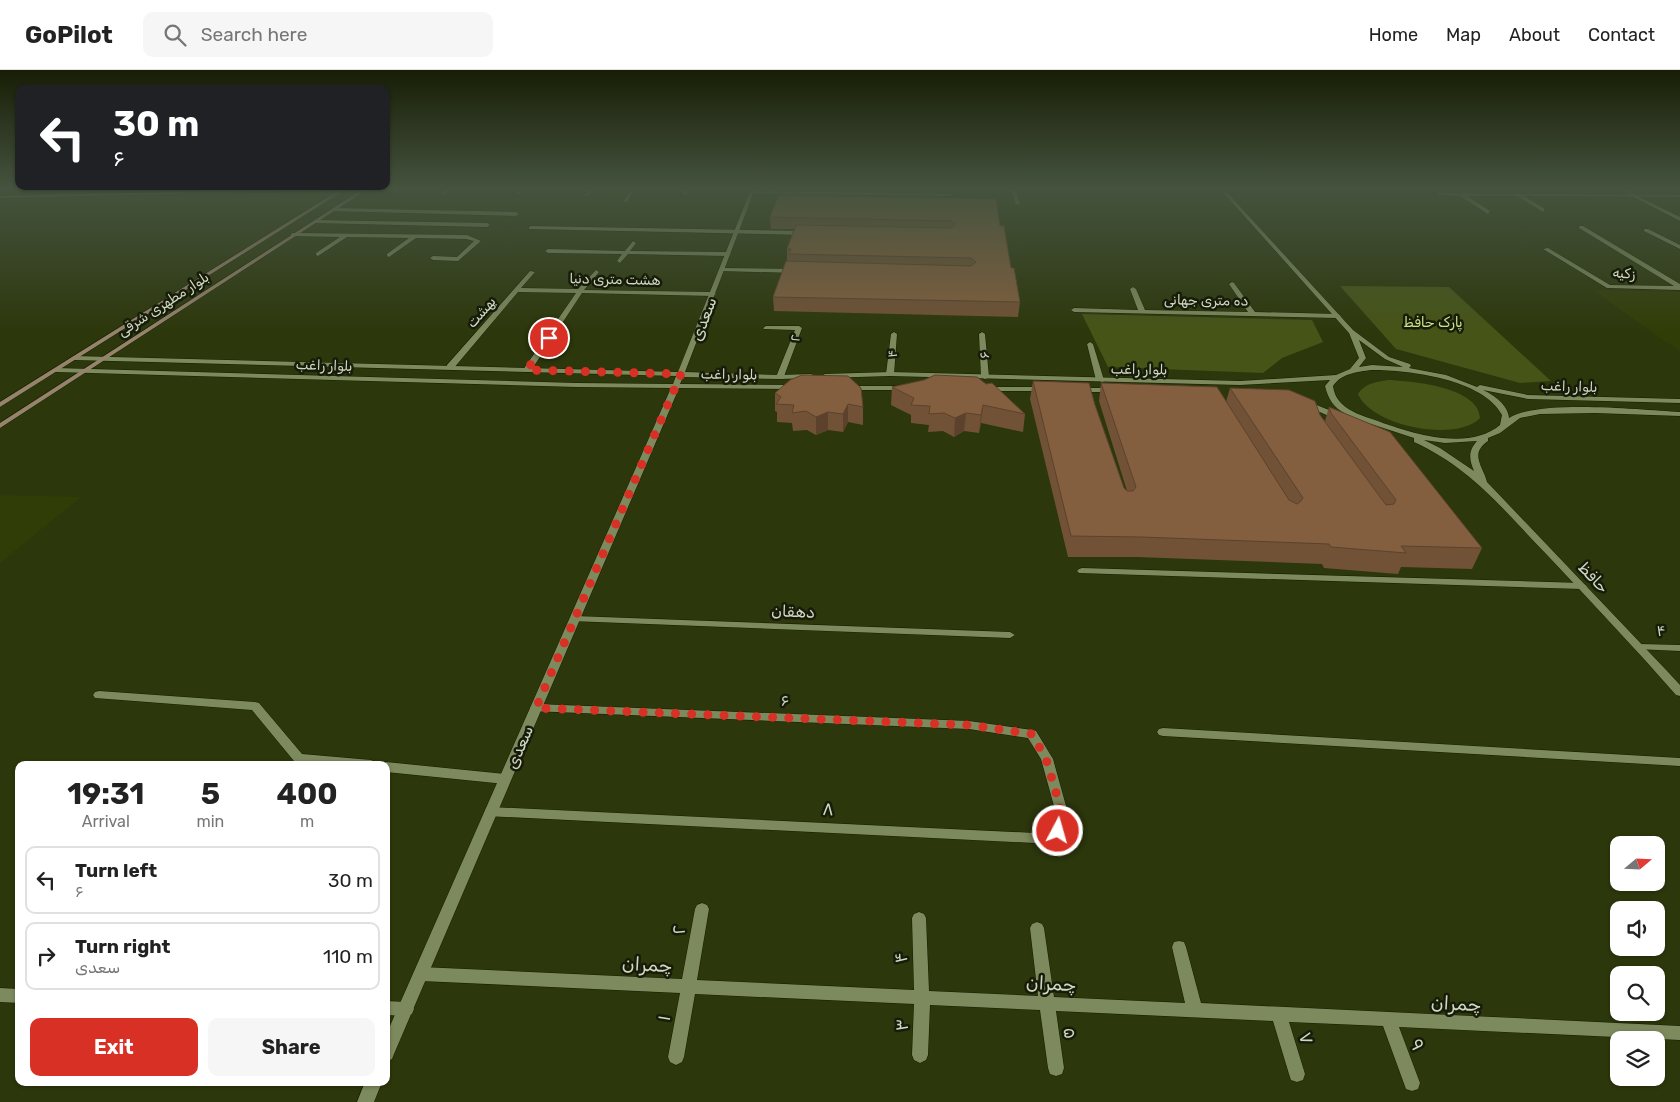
<!DOCTYPE html>
<meta charset="utf-8">
<style>
body{margin:0;font-family:Rubik,"Noto Sans Arabic",sans-serif;background:#f6f6f6;color:#222;height:100vh;display:flex;flex-direction:column;font-size:19px;white-space:nowrap}
*{box-sizing:border-box;margin:0}
p{font-size:16px;color:#767676}
.icon{flex:none;width:28px;height:28px;fill:none;stroke:currentColor;stroke-width:2;stroke-linecap:round;stroke-linejoin:round}
.map{position:relative;flex:1;overflow:hidden}
.details{position:absolute;left:15px;top:691px;width:375px;height:325px;display:flex;flex-direction:column;background:#fff;border-radius:10px;box-shadow:0 1px 4px #0004}
.details>*{flex:none}
.top-card{position:absolute;left:15px;top:15px;width:375px;height:105px;border-radius:10px;box-shadow:0 1px 4px #0004;background:#202124;color:#fff;overflow:hidden}
.needle{width:32px;rotate:71deg}
.controls{position:absolute;left:1610px;top:766px;display:grid;gap:10px}
.controls a{display:grid;place-items:center;width:55px;height:55px;border-radius:10px;background:#fff;box-shadow:0 1px 4px #0004;font-size:25px}
.pin{position:absolute;display:grid;place-items:center;width:42px;height:42px;color:#fff;margin:-21px;border:2px solid #fff;border-radius:50%;box-shadow:0 1px 5px #0007}
.me{position:absolute;width:55px;margin:-28px;rotate:6deg;stroke-linejoin:round;filter:drop-shadow(0 0 4px #0008)}
.turn{display:flex;align-items:center;gap:18px;height:105px;padding:0 15px;font-size:22px}
.turn .icon{width:65px;height:65px;stroke-width:2.5}
.turn b{display:block;font-size:35px;line-height:42px}
.eta{display:flex;justify-content:space-evenly;align-items:center;height:85px;text-align:center}
.eta b{font-size:30px;font-weight:700;line-height:35px}
.action{display:flex;gap:10px;margin-top:auto;padding:10px 15px}
.action a{flex:1;height:58px;border-radius:10px;background:#d93025;color:#fff;font-size:20px;font-weight:700;line-height:58px;text-align:center}
.action a+a{background:#f6f6f6;color:#222}
ul{padding:0;list-style:none}
li{display:flex;align-items:center;gap:15px;height:68px;margin:0 10px 8px;padding:0 5px;border:2px solid #e0e0e0;border-radius:10px}
li div{flex:1}
li b{display:block;font-size:19px}
li em{font-style:normal}
header{display:flex;align-items:center;gap:30px;box-sizing:border-box;height:70px;padding:0 25px;background:#fff;border-bottom:1px solid #e0e0e0}
header strong{font-size:24px}
nav{display:flex;gap:28px;margin-inline-start:auto;font-size:18px}
.search{width:350px;height:45px;background:#f6f6f6;display:flex;align-items:center;gap:12px;box-sizing:border-box;padding:0 18px;border-radius:10px;color:#767676;font-size:19px}
.map>svg:first-child{display:block}
</style>
<header>
<strong>GoPilot</strong>
<div class="search"><svg class="icon" aria-label="search" viewBox="0 0 24 24"><circle cx="10" cy="10" r="6"/><path d="M15 15l6 6"/></svg>Search here</div>
<nav><a>Home</a><a>Map</a><a>About</a><a>Contact</a></nav>
</header>
<div class="map">
<svg width="1680" height="1032" viewBox="0 0 1680 1032">
<rect width="100%" height="100%" fill="#2c370b"/>
<g fill="#313d07">
<path d="M 1593,220 L 1680,222 L 1680,281 L 1657,266 Z"/>
<path d="M 0,425 L 81,427 L 0,493 Z"/>
</g>
<g fill="#465417">
<path d="M 1340,216 L 1449,217 L 1551,311 L 1520,313 L 1396,279 Z"/>
<path d="M 1082,244 L 1312,250 L 1323,272 L 1282,288 L 1263,303 L 1108,297 Z"/>
<path d="M 1388,310 C 1412,311 1479,317 1480,348 C 1456,373 1371,356 1358,324 C 1365,313 1376,312 1388,310 Z"/>
</g>
<g fill="none" stroke-linecap="round" stroke-linejoin="round">
<g stroke="#161d00" stroke-width="1">
<g id="minor">
<path d="M 297,119 L 346,119 L 344,120 L 0,128 L 0,126 Z"/>
<path d="M 447,119 L 452,119 L 445,125 L 441,125 L 441,123 Z"/>
<path d="M 520,119 L 525,119 L 520,124 L 516,124 Z"/>
<path d="M 590,119 L 594,119 L 588,126 L 584,126 Z"/>
<path d="M 631,119 L 635,119 L 627,132 L 623,132 Z"/>
<path d="M 686,119 L 690,119 L 686,125 L 682,125 Z"/>
<path d="M 1011,119 L 1015,119 L 1020,135 L 1016,134 Z"/>
<path d="M 752,121 L 950,124 L 952,125 L 950,126 L 750,123 Z"/>
<path d="M 1438,123 L 1680,125 L 1680,127 L 1524,126 L 1545,139 L 1543,142 L 1517,126 L 1467,126 L 1490,141 L 1488,144 L 1460,126 L 1436,125 Z"/>
<path d="M 333,138 L 516,142 L 519,144 L 516,146 L 331,141 Z"/>
<path d="M 315,150 L 487,153 L 490,155 L 487,157 L 313,153 Z"/>
<path d="M 531,156 L 806,161 L 809,163 L 806,165 L 529,159 L 529,157 Z"/>
<path d="M 1579,156 L 1583,156 L 1680,214 L 1680,220 L 1607,218 L 1543,179 L 1548,178 L 1610,215 L 1674,216 L 1579,158 Z"/>
<path d="M 1644,159 L 1648,159 L 1680,175 L 1680,179 L 1644,161 Z"/>
<path d="M 293,163 L 467,165 L 481,171 L 458,191 L 433,190 L 430,188 L 433,186 L 457,187 L 474,171 L 466,169 L 416,168 L 389,187 L 387,186 L 387,184 L 409,168 L 347,167 L 318,186 L 316,185 L 316,183 L 340,167 L 291,166 L 291,164 Z"/>
<path d="M 633,171 L 636,173 L 630,181 L 728,182 L 731,184 L 728,186 L 628,184 L 620,193 L 617,191 L 622,184 L 548,183 L 545,181 L 548,179 L 625,181 Z"/>
<path d="M 722,198 L 796,199 L 799,201 L 796,203 L 720,201 L 720,199 Z"/>
<path d="M 530,201 L 535,202 L 521,218 L 578,219 L 596,200 L 599,202 L 584,220 L 713,222 L 716,224 L 713,226 L 582,223 L 530,302 L 527,302 L 523,300 L 576,223 L 518,222 L 453,299 L 447,299 L 447,295 Z"/>
<path d="M 1232,212 L 1234,213 L 1255,242 L 1338,244 L 1341,246 L 1338,248 L 1074,242 L 1071,240 L 1074,238 L 1138,240 L 1130,219 L 1133,217 L 1136,219 L 1145,240 L 1248,242 L 1229,214 Z"/>
<path d="M 766,256 L 799,256 L 802,258 L 783,309 L 776,307 L 795,260 L 764,259 L 763,258 Z"/>
<path d="M 894,262 L 897,264 L 894,304 L 890,306 L 886,304 L 891,264 Z"/>
<path d="M 982,262 L 985,264 L 989,307 L 985,309 L 981,307 L 979,264 Z"/>
<path d="M 1090,272 L 1093,274 L 1104,310 L 1103,312 L 1096,310 L 1087,274 Z"/>
<path d="M 1082,498 L 1582,513 L 1587,516 L 1582,519 L 1079,503 L 1077,501 L 1079,499 Z"/>
<path d="M 575,546 L 1010,562 L 1015,565 L 1010,568 L 571,551 L 570,549 L 571,547 Z"/>
<path d="M 1640,574 L 1680,575 L 1680,581 L 1636,579 L 1635,577 Z"/>
<path d="M 99,621 L 255,632 L 259,633 L 302,684 L 371,690 L 375,692 L 377,695 L 325,695 L 294,691 L 252,640 L 95,628 L 93,625 L 95,622 Z"/>
<path d="M 536,634 L 969,651 L 1032,660 L 1036,661 L 1053,689 L 1066,736 L 1065,761 L 1063,765 L 1035,773 L 486,746 L 485,742 L 486,738 L 491,737 L 1035,763 L 1052,758 L 1054,736 L 1041,689 L 1028,668 L 969,659 L 532,641 L 530,638 L 532,635 Z"/>
<path d="M 1163,658 L 1680,688 L 1680,696 L 1163,666 L 1159,665 L 1157,662 L 1159,659 Z"/>
<path d="M 386,692 L 505,704 L 509,706 L 511,709 L 509,712 L 505,714 L 386,702 L 386,695 L 381,695 Z"/>
<path d="M 702,833 L 707,835 L 709,839 L 697,910 L 914,920 L 912,848 L 914,844 L 919,842 L 924,844 L 926,848 L 929,921 L 1038,926 L 1030,858 L 1032,854 L 1037,852 L 1042,854 L 1044,858 L 1054,927 L 1185,933 L 1172,877 L 1174,872 L 1179,871 L 1184,872 L 1186,877 L 1201,933 L 1680,956 L 1680,970 L 1399,957 L 1420,1013 L 1418,1019 L 1412,1021 L 1406,1019 L 1383,956 L 1289,952 L 1305,1004 L 1303,1010 L 1297,1012 L 1291,1010 L 1289,1004 L 1273,951 L 1056,941 L 1064,998 L 1062,1004 L 1056,1006 L 1050,1004 L 1048,998 L 1040,940 L 930,935 L 928,985 L 926,990 L 920,993 L 914,990 L 912,985 L 914,934 L 695,924 L 684,987 L 682,992 L 676,995 L 670,992 L 668,987 L 680,923 L 421,911 L 416,909 L 413,904 L 416,899 L 421,897 L 682,909 L 695,839 L 697,835 Z"/>
<path d="M 0,918 L 19,919 L 19,933 L 0,932 Z"/>
<path d="M 386,931 L 406,932 L 412,934 L 414,939 L 412,944 L 406,946 L 386,945 Z"/>
</g>
</g>
<g stroke="#161d00" stroke-width="1">
<g id="tertiary">
<path d="M 751,119 L 755,119 L 685,302 L 780,305 L 811,304 L 815,306 L 811,308 L 780,309 L 683,307 L 680,314 L 795,315 L 799,317 L 795,319 L 679,318 L 394,984 L 392,989 L 386,992 L 386,965 L 671,318 L 576,317 L 56,302 L 52,300 L 56,298 L 576,313 L 673,314 L 676,306 L 74,290 L 71,288 L 74,286 L 678,302 Z"/>
<path d="M 1220,119 L 1224,119 L 1353,260 L 1389,287 L 1410,294 L 1411,296 L 1409,298 L 1446,305 L 1477,317 L 1480,315 L 1528,325 L 1680,329 L 1680,333 L 1528,329 L 1483,320 C 1494,325 1508,335 1509,348 C 1540,329 1641,340 1680,342 L 1680,346 L 1595,343 L 1540,344 L 1520,348 L 1500,363 L 1488,368 L 1488,371 C 1469,384 1483,396 1487,412 L 1668,602 L 1680,615 L 1680,626 L 1676,625 C 1635,578 1592,533 1549,487 C 1505,442 1473,399 1414,372 L 1414,368 L 1368,353 L 1329,346 L 1301,334 L 1300,332 L 1304,330 L 1334,342 L 1346,344 C 1334,338 1328,329 1325,316 L 1330,310 L 1240,315 L 890,306 L 825,308 L 821,306 L 825,304 L 890,302 L 1240,311 L 1336,305 L 1350,299 L 1359,288 L 1349,263 ZM 1359,270 L 1385,289 L 1403,297 L 1372,295 L 1359,297 L 1366,288 ZM 1372,300 C 1409,300 1483,309 1502,345 L 1500,355 C 1468,382 1410,363 1375,350 C 1363,346 1350,342 1341,333 C 1336,328 1334,322 1333,316 C 1342,303 1357,302 1372,300 ZM 1424,370 L 1445,373 L 1477,371 C 1468,381 1469,389 1474,401 L 1440,378 Z"/>
<path d="M 1618,119 L 1623,119 L 1680,147 L 1680,151 Z"/>
<path d="M 846,316 L 905,316 L 909,318 L 905,320 L 846,320 Z"/>
<path d="M 984,317 L 1045,317 L 1049,319 L 1045,321 L 984,321 Z"/>
<path d="M 1076,318 L 1112,318 L 1116,320 L 1112,322 L 1079,322 L 1075,320 Z"/>
<path d="M 365,1012 L 382,1012 L 374,1032 L 357,1032 Z"/>
</g>
</g>
<g stroke="#161d00" stroke-width="1">
<g id="secondary">
<path d="M 341,119 L 346,119 L 0,337 L 0,332 Z"/>
<path d="M 363,119 L 368,119 L 0,358 L 0,353 Z"/>
</g>
</g>
<use href="#minor" fill="#7d8a5d" fill-rule="evenodd"/>
<use href="#tertiary" fill="#7d8a5d" fill-rule="evenodd"/>
<use href="#secondary" fill="#96836c" fill-rule="evenodd"/>
</g>
<g fill="#715236">
<path d="M 779,125 L 1000,156 L 1020,232 L 1018,247 L 774,241 L 773,227 L 787,191 L 787,179 L 794,159 L 771,159 L 770,147 Z"/>
<path d="M 848,306 L 863,337 L 863,355 L 848,352 L 843,362 L 828,360 L 816,365 L 807,360 L 793,361 L 792,353 L 777,352 L 777,342 L 775,341 L 775,323 Z"/>
<path d="M 924,310 L 1025,344 L 1023,362 L 981,353 L 979,363 L 964,361 L 954,367 L 943,361 L 928,362 L 929,355 L 911,353 L 911,345 L 891,335 L 892,317 Z"/>
<path d="M 1033,311 L 1095,335 L 1124,418 L 1127,421 L 1099,331 L 1101,313 L 1226,332 L 1230,318 L 1325,351 L 1329,337 L 1482,478 L 1472,499 L 1401,497 L 1398,504 L 1324,498 L 1322,494 L 1137,487 L 1068,487 L 1030,329 Z"/>
</g>
<g fill="#5c422c">
<path d="M 848,334 L 848,352 L 843,362 L 843,344 Z"/>
<path d="M 983,335 L 981,353 L 979,363 L 981,345 Z"/>
<path d="M 828,342 L 828,360 L 816,365 L 816,347 Z"/>
<path d="M 966,343 L 964,361 L 954,367 L 955,348 Z"/>
</g>
<g fill="#835f3f" stroke="#5c422c">
<path d="M 779,125 L 996,129 L 1000,156 L 1004,156 L 1011,198 L 1014,198 L 1020,232 L 773,227 L 786,191 L 971,196 L 976,192 L 971,188 L 789,184 L 791,179 L 787,179 L 796,155 L 951,158 L 956,154 L 951,151 L 770,147 Z"/>
<path d="M 802,305 L 848,306 L 861,318 L 863,337 L 848,334 L 843,344 L 828,342 L 816,347 L 806,341 L 792,343 L 794,335 L 776,334 L 781,327 L 775,323 L 790,310 Z"/>
<path d="M 935,305 L 977,307 L 986,314 L 992,313 L 1025,344 L 983,335 L 981,345 L 966,343 L 955,348 L 944,343 L 929,344 L 930,336 L 911,335 L 914,328 L 892,317 L 924,310 Z"/>
<path d="M 1033,311 L 1089,313 L 1095,335 L 1124,418 L 1127,421 L 1133,421 L 1136,417 L 1101,313 L 1217,317 L 1289,430 L 1297,434 L 1300,432 L 1303,428 L 1230,318 L 1289,320 L 1315,331 L 1320,345 L 1386,435 L 1394,434 L 1396,430 L 1331,343 L 1329,337 L 1390,362 L 1482,478 L 1401,476 L 1406,483 L 1331,477 L 1329,474 L 1141,467 L 1071,466 Z"/>
</g>
<linearGradient id="sky" x2="0" y2="1"><stop stop-color="#181e06"/><stop offset="0.45" stop-color="#45533f"/><stop offset="1" stop-color="#45533f" stop-opacity="0"/></linearGradient>
<rect width="1680" height="263" fill="url(#sky)"/>
<g fill="none" stroke-linecap="round" stroke-linejoin="round">
<path stroke="#d93025" stroke-width="9" stroke-dasharray="0 16.2" d="M 549,268 L 527,300 L 681,304 L 536,638 L 969,655 L 1032,664 L 1046,689 L 1060,736 L 1058,761"/>
</g>
<g text-anchor="middle" stroke-width="5" stroke-linejoin="round" paint-order="stroke">
<g font-size="14" fill="#d0d8c0" stroke="#171c0a">
<text transform="translate(1624 203) rotate(5)" y="5">زکیه</text>
<text transform="translate(615 209) rotate(1)" y="5">هشت متری دنیا</text>
<text transform="translate(1206 230) rotate(1)" y="5">ده متری جهانی</text>
<text transform="translate(163 234) rotate(-33)" y="5">بلوار مطهری شرقی</text>
<text transform="translate(481 242) rotate(-49)" y="5">بهشت</text>
<text transform="translate(795 268) rotate(-71)" y="5">۲</text>
<text transform="translate(892 284) rotate(-85)" y="5">۴</text>
<text transform="translate(984 285) rotate(-94)" y="5">۶</text>
<text transform="translate(324 295) rotate(2)" y="5">بلوار راغب</text>
<text transform="translate(1139 299) rotate(1)" y="5">بلوار راغب</text>
<text transform="translate(729 304) rotate(1)" y="5">بلوار راغب</text>
<text transform="translate(1569 316) rotate(2)" y="5">بلوار راغب</text>
</g>
<g font-size="14" fill="#cae486" stroke="#171c0a">
<text x="1433" y="257">پارک حافظ</text>
</g>
<g font-size="16" fill="#d0d8c0" stroke="#171c0a">
<text transform="translate(703 249) rotate(-69)" y="6">سعدی</text>
<text transform="translate(1594 507) rotate(46)" y="6">حافظ</text>
<text transform="translate(793 541) rotate(2)" y="6">دهقان</text>
<text transform="translate(1661 560) rotate(2)" y="6">۴</text>
<text transform="translate(785 630) rotate(2)" y="6">۶</text>
<text transform="translate(519 677) rotate(-67)" y="6">سعدی</text>
</g>
<g font-size="19" fill="#d0d8c0" stroke="#171c0a">
<text transform="translate(828 738) rotate(3)" y="7">۸</text>
<text transform="translate(678 860) rotate(-80)" y="7">۲</text>
<text transform="translate(900 888) rotate(-92)" y="7">۴</text>
<text transform="translate(647 894) rotate(3)" y="7">چمران</text>
<text transform="translate(1051 913) rotate(3)" y="7">چمران</text>
<text transform="translate(1456 933) rotate(3)" y="7">چمران</text>
<text transform="translate(663 948) rotate(-80)" y="7">۱</text>
<text transform="translate(901 955) rotate(-88)" y="7">۳</text>
<text transform="translate(1071 963) rotate(82)" y="7">۵</text>
<text transform="translate(1307 968) rotate(73)" y="7">۷</text>
<text transform="translate(1418 974) rotate(69)" y="7">۹</text>
</g>
</g>
</svg>
<div class="controls">
<a><svg class="needle" viewBox="-14 -14 28 28"><path d="M0-13l5 13h-10z" fill="#e53935"/><path d="M0 13l5-13h-10z" fill="#767676"/></svg></a>
<a><svg class="icon" aria-label="sound" viewBox="0 0 24 24"><path d="M4 9h4l5-4v14l-5-4H4zM17 9q2 3 0 6"/></svg></a>
<a><svg class="icon" aria-label="search" viewBox="0 0 24 24"><circle cx="10" cy="10" r="6"/><path d="M15 15l6 6"/></svg></a>
<a><svg class="icon" aria-label="layers" viewBox="0 0 24 24"><path d="M12 4l9 5-9 5-9-5zM3 14l9 5 9-5"/></svg></a>
</div>
<div class="pin" style="left:549px;top:268px;background:#d93025"><svg class="icon" aria-label="arrive" viewBox="0 0 24 24"><path d="M6 21V4h12l-3 4 3 4H6"/></svg></div>
<svg class="me" style="left:1058px;top:761px" viewBox="-20 -20 40 40"><circle r="17" fill="#d93025" stroke="#fff" stroke-width="3"/><path d="M0-11L8 9 0 5-8 9z" fill="#fff"/></svg>
<div class="top-card">
<div class="turn"><svg class="icon" aria-label="left" viewBox="0 0 24 24"><path d="M17 20v-9H6M10 6l-5 5 5 5"/></svg><div><b>30 m</b>۶</div></div>
</div>
<section class="details">
<div class="eta">
<div><b>19:31</b><p>Arrival</p></div>
<div><b>5</b><p>min</p></div>
<div><b>400</b><p>m</p></div>
</div>
<ul>
<li><svg class="icon" aria-label="left" viewBox="0 0 24 24"><path d="M17 20v-9H6M10 6l-5 5 5 5"/></svg><div><b>Turn left</b><p>۶</p></div><em>30 m</em></li>
<li><svg class="icon" aria-label="right" viewBox="0 0 24 24"><path d="M7 20v-9h11M14 6l5 5-5 5"/></svg><div><b>Turn right</b><p>سعدی</p></div><em>110 m</em></li>
</ul>
<div class="action"><a>Exit</a><a>Share</a></div>
</section>
</div>
